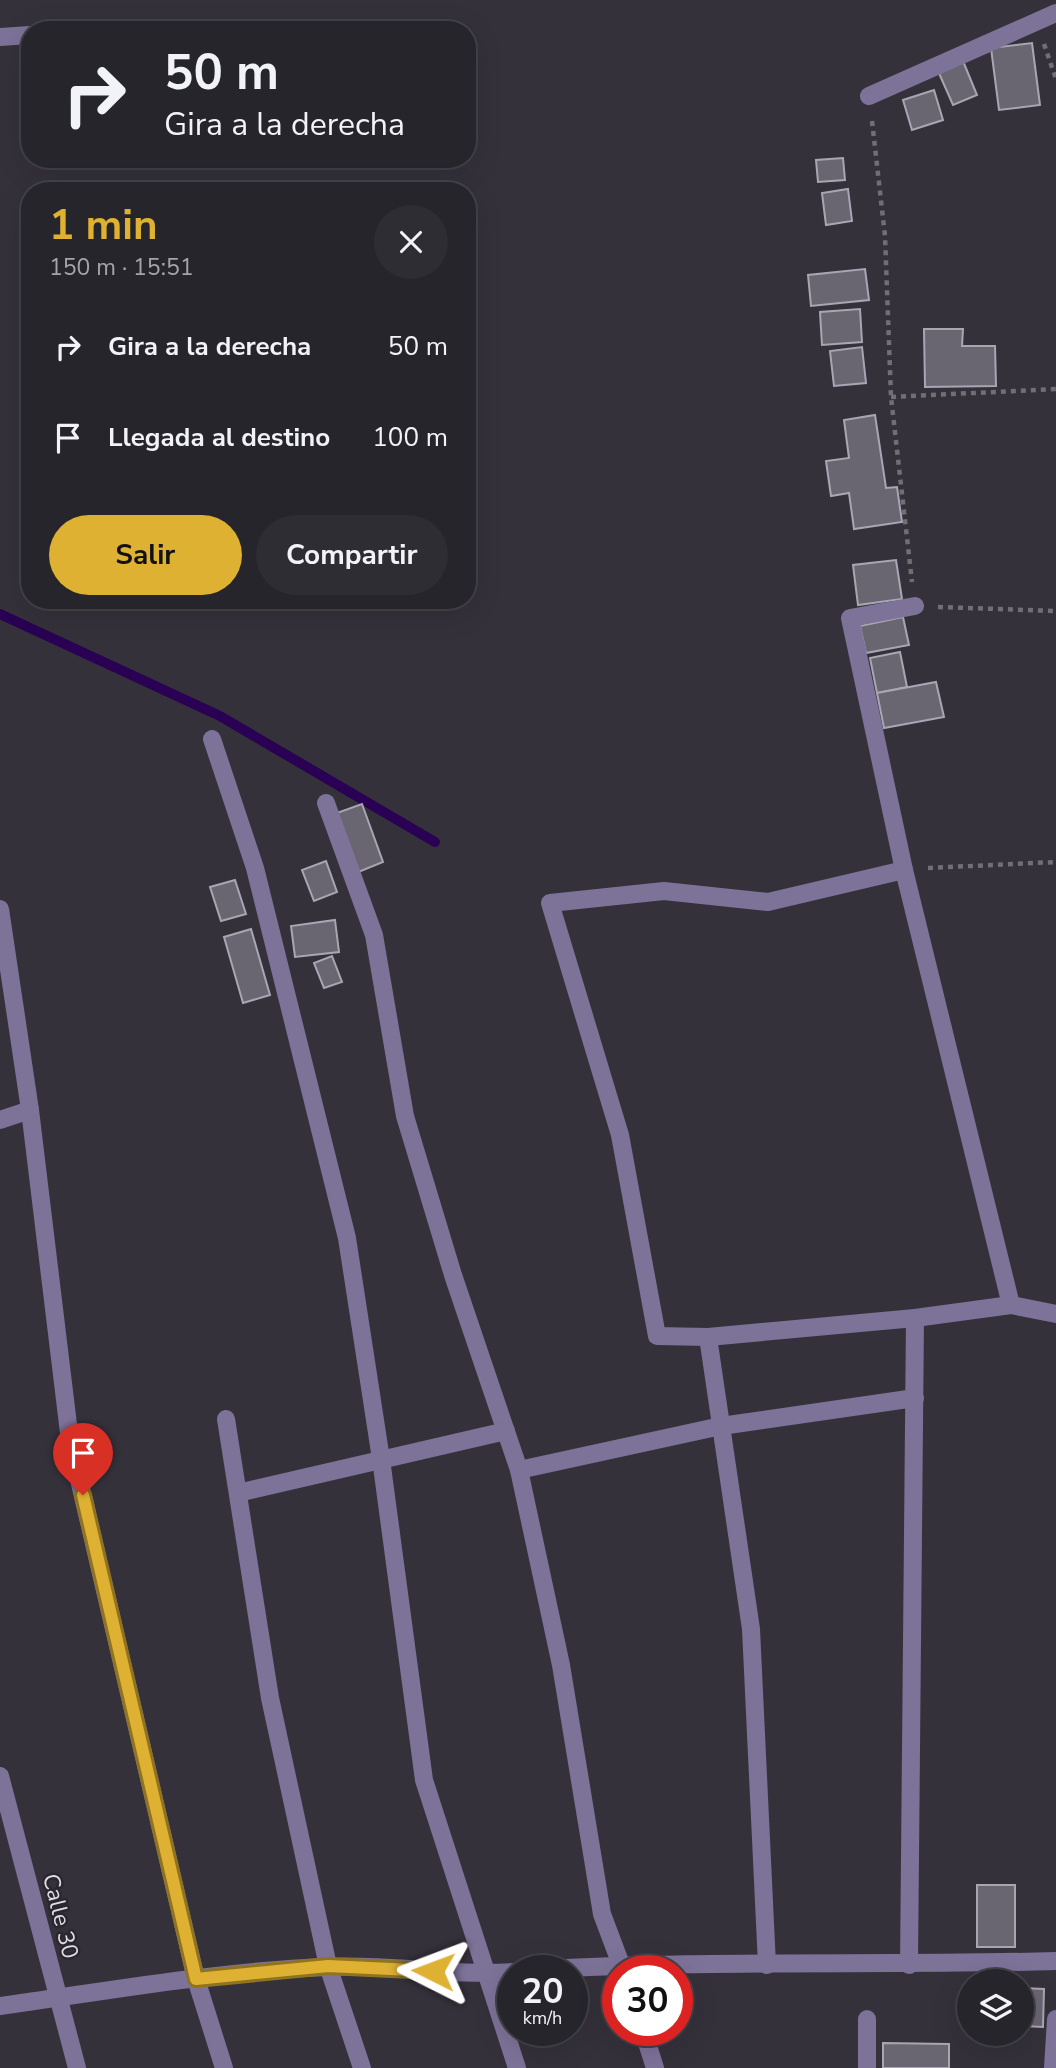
<!DOCTYPE html>
<html lang="es">
<meta charset="utf-8">
<style>
body{margin:0;font-family:"Nunito Sans",sans-serif;background:#2f2d34;color:#f1f3f6;height:100vh;display:flex;flex-direction:column;font-size:26px;white-space:nowrap}
*{box-sizing:border-box;margin:0}
p{font-size:23px;color:#a4a5a9}
.icon{flex:none;width:38px;height:38px;fill:none;stroke:currentColor;stroke-width:2;stroke-linecap:round;stroke-linejoin:round}
.map{position:relative;flex:1;overflow:hidden}
.details{position:absolute;left:21px;top:182px;width:455px;height:427px;display:flex;flex-direction:column;background:#27252c;border-radius:28px;box-shadow:0 7px 28px #0002,0 0 0 2px #434248}
.details>*{flex:none}
.banner{position:absolute;left:21px;top:21px;width:455px;height:147px;border-radius:28px;box-shadow:0 7px 28px #0002,0 0 0 2px #434248;background:#27252c;color:#f1f3f6;overflow:hidden}
.tools{position:absolute;left:957px;top:1969px;display:grid;gap:14px}
.tools a{display:grid;place-items:center;width:77px;height:77px;border-radius:50%;background:#27252c;box-shadow:0 7px 28px #0002,0 0 0 2px #434248;font-size:35px}
.speed{position:absolute;left:497px;top:1955px;display:flex;gap:14px;font-size:35px;font-weight:700;text-align:center}
.speed>*{display:grid;place-content:center;width:91px;height:91px;border-radius:50%;background:#27252c;box-shadow:0 7px 28px #0002,0 0 0 2px #434248;line-height:1}
.speed small{font-size:18px;font-weight:400}
.speed .limit{border:10px solid #d22;background:#fff;color:#111}
.pin{position:absolute;display:grid;place-items:center;width:60px;height:60px;color:#fff;margin:-72px -30px;border-radius:50% 50% 50% 0;rotate:-45deg;box-shadow:0 0 7px #0007}
.pin .icon{rotate:45deg}
.me{position:absolute;width:77px;margin:-38px;rotate:273deg;stroke-linejoin:round;filter:drop-shadow(0 0 5px #0008)}
.turn{display:flex;align-items:center;gap:24px;height:147px;padding:0 28px;font-size:32px}
.turn .icon{width:91px;height:91px;stroke-width:2.5}
.turn b{display:block;font-size:49px;line-height:60px}
.round{display:grid;place-items:center;flex:none;width:74px;height:74px;border-radius:37px;background:#2f2d34}
.head{display:flex;align-items:center;justify-content:space-between;height:119px;padding:0 28px}
h1{font-size:42px;font-weight:700;line-height:52px;color:#deb133}
.action{display:flex;gap:14px;margin-top:auto;padding:14px 28px}
.action a{flex:1;height:80px;border-radius:42px;background:#deb133;color:#111;font-size:28px;font-weight:700;line-height:80px;text-align:center}
.action a+a{background:#2f2d34;color:#f1f3f6}
ul{padding:0;list-style:none}
li{display:flex;align-items:center;gap:21px;height:91px;padding:0 28px}
li div{flex:1}
li b{display:block;font-size:26px}
li em{font-style:normal}
.map>svg:first-child{display:block}
</style>
<div class="map">
<svg width="1056" height="2068" viewBox="0 0 1056 2068">
<rect width="100%" height="100%" fill="#34313b"/>
<g fill="none" stroke-linecap="round" stroke-linejoin="round">
<path stroke="#290053" stroke-width="10" d="M 0,614 L 220,716 L 435,842"/>
</g>
<g fill="#696672" stroke="#a9a6b3" stroke-width="2">
<path d="M 1032,43 L 1040,105 L 999,110 L 991,48 Z"/>
<path d="M 963,61 L 977,95 L 953,105 L 938,71 Z"/>
<path d="M 934,90 L 943,120 L 912,130 L 903,100 Z"/>
<path d="M 843,158 L 845,180 L 818,182 L 816,160 Z"/>
<path d="M 848,189 L 852,221 L 826,225 L 822,193 Z"/>
<path d="M 865,269 L 869,300 L 811,306 L 808,275 Z"/>
<path d="M 860,309 L 862,342 L 822,345 L 820,312 Z"/>
<path d="M 924,329 L 963,329 L 962,346 L 995,346 L 996,386 L 925,387 Z"/>
<path d="M 862,347 L 866,383 L 834,386 L 830,351 Z"/>
<path d="M 875,415 L 886,488 L 897,487 L 902,522 L 854,529 L 849,493 L 831,496 L 826,461 L 849,458 L 844,420 Z"/>
<path d="M 896,560 L 902,599 L 858,605 L 853,565 Z"/>
<path d="M 903,617 L 909,645 L 866,653 L 860,626 Z"/>
<path d="M 900,652 L 907,687 L 877,693 L 870,658 Z"/>
<path d="M 936,682 L 944,717 L 884,728 L 877,693 Z"/>
<path d="M 362,804 L 383,862 L 356,873 L 334,814 Z"/>
<path d="M 326,861 L 337,892 L 314,901 L 302,870 Z"/>
<path d="M 235,880 L 246,914 L 221,921 L 210,887 Z"/>
<path d="M 335,920 L 339,952 L 295,957 L 291,926 Z"/>
<path d="M 251,929 L 270,995 L 243,1003 L 224,937 Z"/>
<path d="M 332,956 L 342,982 L 324,988 L 314,963 Z"/>
<rect x="977" y="1885" width="38" height="62"/>
<path d="M 1022,1988 L 1044,1989 L 1043,2027 L 1022,2026 Z"/>
<path d="M 883,2043 L 949,2044 L 949,2068 L 883,2068 Z"/>
</g>
<g fill="none" stroke-linecap="round" stroke-linejoin="round">
<g stroke="#716e77" stroke-width="4.5" stroke-dasharray="5 5" stroke-linecap="butt">
<path d="M 1044,44 L 1056,79"/>
<path d="M 872,121 L 885,236 L 891,397 L 912,582"/>
<path d="M 891,397 L 1056,389"/>
<path d="M 938,607 L 1056,611"/>
<path d="M 928,868 L 1056,862"/>
</g>
<g stroke="#7d7298" stroke-width="18">
<path d="M 0,37 L 30,35"/>
<path d="M 869,96 L 1056,13"/>
<path d="M 915,606 L 850,618 L 904,870 L 1011,1305"/>
<path d="M 212,739 L 255,868 L 347,1238 L 381,1459 L 424,1780 L 517,2068"/>
<path d="M 326,803 L 374,935 L 405,1116 L 453,1275 L 519,1470 L 561,1665 L 602,1914 L 623,1970"/>
<path d="M 904,870 L 768,902 L 664,891 L 550,903 L 620,1135 L 657,1336 L 708,1337 L 915,1318 L 1011,1305 L 1056,1314"/>
<path d="M 0,909 L 30,1110 L 70,1441 L 196,1979 L 224,2068"/>
<path d="M 0,1120 L 30,1110"/>
<path d="M 708,1337 L 751,1629 L 767,1965"/>
<path d="M 226,1419 L 270,1698 L 328,1966 L 362,2068"/>
<path d="M 519,1470 L 721,1426 L 915,1398"/>
<path d="M 238,1493 L 506,1431"/>
<path d="M 0,1776 L 77,2068"/>
<path d="M 909,1965 L 915,1318"/>
<path d="M 529,1970 C 704,1959 880,1966 1056,1961"/>
<path d="M 0,2006 C 108,1991 218,1971 327,1967 C 389,1964 451,1976 513,1972"/>
<path d="M 867,2019 L 867,2068"/>
<path d="M 643,2030 L 655,2068"/>
<path d="M 1053,2068 L 1056,2019"/>
</g>
</g>
<g fill="none" stroke-linecap="round" stroke-linejoin="round">
<g stroke="#907321" stroke-width="18">
<path id="route" d="M 83,1495 L 196,1979 L 328,1966 L 433,1971"/>
</g>
<use href="#route" stroke="#deb133" stroke-width="12"/>
</g>
<g text-anchor="middle" stroke-width="5" stroke-linejoin="round" paint-order="stroke">
<g font-size="23" fill="#dedde3" stroke="#2a2731">
<text transform="translate(61 1916) rotate(76)" y="8">Calle 30</text>
</g>
</g>
</svg>
<div class="tools">
<a><svg class="icon" aria-label="layers" viewBox="0 0 24 24"><path d="M12 4l9 5-9 5-9-5zM3 14l9 5 9-5"/></svg></a>
</div>
<div class="speed"><div>20<small>km/h</small></div><div class="limit">30</div></div>
<div class="pin" style="left:83px;top:1495px;background:#d93025"><svg class="icon" aria-label="arrive" viewBox="0 0 24 24"><path d="M6 21V4h12l-3 4 3 4H6"/></svg></div>
<svg class="me" style="left:433px;top:1971px" viewBox="-20 -20 40 40"><path d="M0-17L14 15 0 8-14 15z" fill="#deb133" stroke="#fff" stroke-width="4"/></svg>
<div class="banner">
<div class="turn"><svg class="icon" aria-label="right" viewBox="0 0 24 24"><path d="M7 20v-9h11M14 6l5 5-5 5"/></svg><div><b>50 m</b>Gira a la derecha</div></div>
</div>
<section class="details">
<div class="head"><div><h1>1 min</h1><p>150 m · 15:51</p></div><a class="round"><svg class="icon" aria-label="close" viewBox="0 0 24 24"><path d="M6 6l12 12M18 6L6 18"/></svg></a></div>
<ul>
<li><svg class="icon" aria-label="right" viewBox="0 0 24 24"><path d="M7 20v-9h11M14 6l5 5-5 5"/></svg><div><b>Gira a la derecha</b></div><em>50 m</em></li>
<li><svg class="icon" aria-label="arrive" viewBox="0 0 24 24"><path d="M6 21V4h12l-3 4 3 4H6"/></svg><div><b>Llegada al destino</b></div><em>100 m</em></li>
</ul>
<div class="action"><a>Salir</a><a>Compartir</a></div>
</section>
</div>
